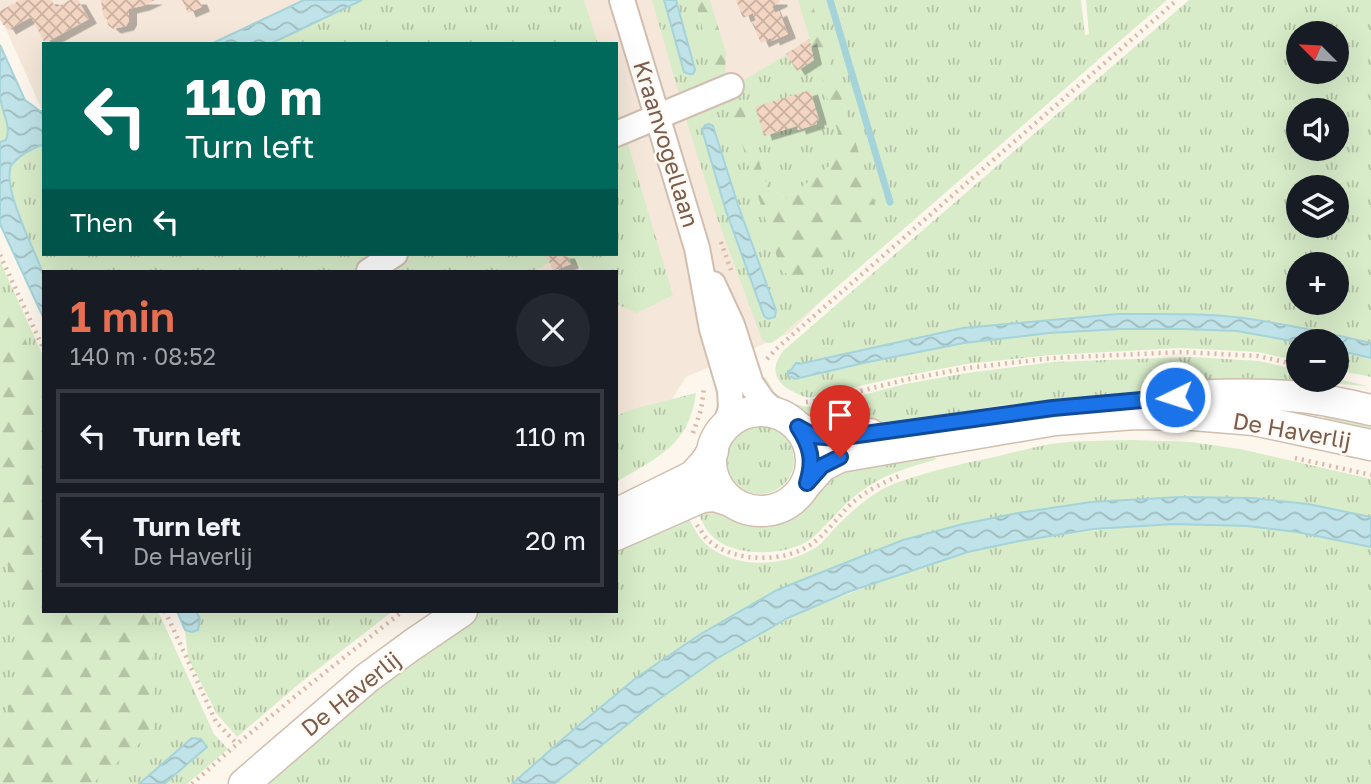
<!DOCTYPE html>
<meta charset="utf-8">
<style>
body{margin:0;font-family:"Golos Text",sans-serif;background:#242831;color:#f1f3f6;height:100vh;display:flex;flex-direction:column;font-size:26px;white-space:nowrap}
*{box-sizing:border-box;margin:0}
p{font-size:23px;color:#9ea1a6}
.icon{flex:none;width:38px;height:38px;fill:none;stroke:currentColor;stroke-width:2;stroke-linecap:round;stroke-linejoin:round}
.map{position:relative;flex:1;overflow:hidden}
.drawer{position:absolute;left:42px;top:270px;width:576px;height:343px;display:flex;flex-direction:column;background:#171b24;border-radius:0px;box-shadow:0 7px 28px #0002}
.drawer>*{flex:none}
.guide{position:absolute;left:42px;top:42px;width:576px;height:214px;border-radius:0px;box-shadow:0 7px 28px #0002;background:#00695c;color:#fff;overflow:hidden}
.needle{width:46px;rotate:294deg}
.tools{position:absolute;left:1286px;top:21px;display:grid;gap:14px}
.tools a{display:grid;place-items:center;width:63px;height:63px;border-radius:50%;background:#171b24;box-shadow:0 7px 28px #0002;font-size:35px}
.pin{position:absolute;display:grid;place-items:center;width:60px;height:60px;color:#fff;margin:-72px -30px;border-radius:50% 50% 50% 0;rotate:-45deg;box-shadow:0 0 7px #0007}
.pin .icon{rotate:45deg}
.me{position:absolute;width:77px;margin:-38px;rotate:266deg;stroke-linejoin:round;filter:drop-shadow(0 0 5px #0008)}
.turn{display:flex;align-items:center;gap:24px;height:147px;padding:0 28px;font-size:32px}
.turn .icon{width:91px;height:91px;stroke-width:2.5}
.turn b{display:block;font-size:49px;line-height:60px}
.then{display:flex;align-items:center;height:66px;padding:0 28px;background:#0003;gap:14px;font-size:26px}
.round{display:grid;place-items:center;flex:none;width:74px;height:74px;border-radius:37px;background:#242831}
.overview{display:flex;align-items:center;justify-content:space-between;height:119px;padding:0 28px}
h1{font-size:42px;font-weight:600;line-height:52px;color:#e76f51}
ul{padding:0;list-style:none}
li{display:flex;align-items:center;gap:21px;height:94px;margin:0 14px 10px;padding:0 14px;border:4px solid #363941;border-radius:0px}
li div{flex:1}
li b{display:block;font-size:26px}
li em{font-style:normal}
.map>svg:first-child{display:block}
</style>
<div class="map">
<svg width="1371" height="784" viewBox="0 0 1371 784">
<defs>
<pattern id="grass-tufts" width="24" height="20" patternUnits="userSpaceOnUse" patternTransform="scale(1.75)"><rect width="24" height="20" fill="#d8ecc9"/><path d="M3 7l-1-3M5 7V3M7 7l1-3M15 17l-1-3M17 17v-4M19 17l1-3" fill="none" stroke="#b4c2a5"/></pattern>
<pattern id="forest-firs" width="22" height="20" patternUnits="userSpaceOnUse" patternTransform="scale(1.75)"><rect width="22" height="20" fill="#d8ecc9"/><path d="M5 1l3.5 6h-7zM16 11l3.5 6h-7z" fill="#b4c2a5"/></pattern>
<pattern id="water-waves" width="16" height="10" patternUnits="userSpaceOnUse" patternTransform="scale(1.75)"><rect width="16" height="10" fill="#bfe3e8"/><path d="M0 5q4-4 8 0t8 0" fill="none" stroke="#a0bbbe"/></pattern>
<pattern id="building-cross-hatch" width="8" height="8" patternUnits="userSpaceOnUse" patternTransform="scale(1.75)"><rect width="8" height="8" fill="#f3d5c3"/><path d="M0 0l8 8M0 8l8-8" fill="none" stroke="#cab0a1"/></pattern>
<filter id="shadow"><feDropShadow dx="8" dy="4.5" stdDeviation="0" flood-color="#0004"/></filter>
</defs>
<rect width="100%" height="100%" fill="#fdf6ec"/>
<g fill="#f5e8da">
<path d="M 0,0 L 348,0 L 226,44 L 44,44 L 44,109 L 42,110 L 0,16 Z"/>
<path d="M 434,0 L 818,0 L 892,227 L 790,333 L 686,377 L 667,407 L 616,435 L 616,271 L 530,271 L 524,254 L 616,254 L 616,44 L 450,44 Z"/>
</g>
<g fill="url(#grass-tufts)" fill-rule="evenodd">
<path d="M 362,0 L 584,0 L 598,44 L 270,44 Z"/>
<path d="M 652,0 L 664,0 L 684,72 L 695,70 L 676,0 L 695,0 L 718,83 L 682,98 L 679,94 Z"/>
<path d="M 811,0 L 1081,0 L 1085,35 L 1089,34 L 1086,0 L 1167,0 L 776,340 C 770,344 767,344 762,339 L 716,215 L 686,119 L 687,115 L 810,40 L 838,133 L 832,164 L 787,199 L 767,187 L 742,106 L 781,270 L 875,204 ZM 708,124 L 713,126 L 738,205 L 776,309 Z"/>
<path d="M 1189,0 L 1371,0 L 1371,343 L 1323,332 L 1241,318 L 1186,314 L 1118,314 L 963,328 L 799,364 L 798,363 L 796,363 L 788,377 L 792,377 L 796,379 L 868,362 L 964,343 L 1049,333 L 1120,329 L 1184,329 L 1237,331 L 1298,342 L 1298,361 L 1258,352 L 1181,348 L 1052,355 L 967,364 L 903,376 L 808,398 C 784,390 764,377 783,351 ZM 1298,33 L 1337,33 L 1337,72 L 1298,72 ZM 1298,110 L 1337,110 L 1337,149 L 1298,149 ZM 1298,187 L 1337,187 L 1337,226 L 1298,226 ZM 1298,264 L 1337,264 L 1337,303 L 1298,303 Z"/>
<path d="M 0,100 C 5,112 11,127 6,140 L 0,142 Z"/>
<path d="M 616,104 L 673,295 L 637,313 L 616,304 L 616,271 L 584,271 L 578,265 L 551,262 L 534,271 L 44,271 L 44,273 C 34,252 0,184 11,165 C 19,155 33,148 44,144 L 44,254 L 616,254 Z"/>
<path d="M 0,261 L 44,358 L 44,611 L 158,611 L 214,734 L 228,749 L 187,784 L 164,784 L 207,747 L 156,784 L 0,784 Z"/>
<path d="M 1337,350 L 1371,358 L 1371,377 L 1337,370 Z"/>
<path d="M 1191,357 L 1259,361 L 1298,370 L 1298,380 L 1337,379 L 1368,386 L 1340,384 L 1301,383 L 1191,388 L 1074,398 L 1003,405 L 835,432 L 803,419 L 769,396 L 757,380 L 765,377 L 774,392 L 790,403 L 808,407 L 825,405 L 905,384 L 967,373 L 1053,362 Z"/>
<path d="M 696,393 C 689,446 658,457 616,482 L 616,416 L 633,409 Z"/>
<path d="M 1325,411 L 1371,416 L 1371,438 L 1323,422 Z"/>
<circle cx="760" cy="460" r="34"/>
<path d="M 1131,440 L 1191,442 L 1240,449 L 1371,479 L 1371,517 L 1308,504 L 1252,498 L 1180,497 L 1091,502 L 1018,513 L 963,524 L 903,540 L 777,590 L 699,634 L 636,678 L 572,731 L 512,784 L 258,784 L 414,656 L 480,611 L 616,611 L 616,540 L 686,512 C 690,521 695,531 701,539 C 728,570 783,568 815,548 C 823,543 830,533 837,526 C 856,507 876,489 902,481 C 933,470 966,463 999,456 C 1016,452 1034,447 1051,444 C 1077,440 1104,441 1131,440 Z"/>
<path d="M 919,451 L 937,459 C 911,467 886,473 863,490 C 843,503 830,523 812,538 C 789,557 732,558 711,535 C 704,528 700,516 695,507 L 726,510 L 737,517 L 749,520 L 774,520 L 786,515 L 797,508 L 806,500 L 813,489 L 833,471 Z"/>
<path d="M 1174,524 L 1247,526 L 1297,532 L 1371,547 L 1371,784 L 555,784 C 606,740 658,697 715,660 C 774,621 841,595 908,572 C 945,560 982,547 1021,541 C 1072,532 1123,527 1174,524 Z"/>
<path d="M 196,611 L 393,611 L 300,683 L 237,737 L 217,714 L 188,658 L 185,630 L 192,632 L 200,619 Z"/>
</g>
<g fill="url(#forest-firs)">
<path d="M 695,0 L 710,0 L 726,53 L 725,74 L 718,83 Z"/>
<path d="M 798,0 L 811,0 L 875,204 L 877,223 L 809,279 L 794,279 L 781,270 L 732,112 L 742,105 L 767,187 L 786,199 L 832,164 L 838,133 Z"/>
<path d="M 0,285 L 44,380 L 44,611 L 149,611 L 152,616 L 153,732 L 92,784 L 0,784 L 0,742 L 26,643 L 0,532 Z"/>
</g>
<g fill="url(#water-waves)" stroke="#a5d3da" stroke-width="2">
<path d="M 304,0 L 362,0 L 270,44 L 211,44 Z"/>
<path d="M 664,0 L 676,0 L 695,70 L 693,74 L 689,74 L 684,72 Z"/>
<path d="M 0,45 L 25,100 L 40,111 L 44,111 L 44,144 C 33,148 20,155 12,164 C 0,185 34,248 42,271 C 47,283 44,306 44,319 L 0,224 L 0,142 L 6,140 C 12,125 1,111 0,96 C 0,79 0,62 0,45 Z"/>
<path d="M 709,124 L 713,126 L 738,205 L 776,310 L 775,317 L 768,319 L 764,316 L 726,211 L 702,130 L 705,125 Z"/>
<path d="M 1118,314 C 1159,314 1202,313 1243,318 C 1286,324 1329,333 1371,343 L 1371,358 L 1337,350 L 1337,341 L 1298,342 L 1237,331 L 1184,329 L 1120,329 L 1049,333 L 964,343 L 868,362 L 795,379 L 792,377 L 788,377 L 788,371 L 791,370 L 796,363 L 799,363 L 799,364 L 963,328 Z"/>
<path d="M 1180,497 L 1252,498 L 1308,504 L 1371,517 L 1371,547 L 1297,532 L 1247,526 L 1174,524 L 1094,529 L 1019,541 L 968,552 L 848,592 L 788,618 L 716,659 L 655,702 L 554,784 L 512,784 L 572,731 L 636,678 L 699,635 L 777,590 L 903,540 L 963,524 L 1018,513 L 1091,502 Z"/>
<path d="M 177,611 L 196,611 L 200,619 L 198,630 L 192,632 L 185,630 Z"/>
<path d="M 192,738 L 201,739 L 207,747 L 164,784 L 139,784 Z"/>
</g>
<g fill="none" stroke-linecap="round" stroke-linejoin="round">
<path stroke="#a5d3da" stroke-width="7" d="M 830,0 L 890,202"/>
</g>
<g fill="url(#building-cross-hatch)" filter="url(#shadow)">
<path d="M 20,0 L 51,0 L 55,6 L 57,7 L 70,0 L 78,0 L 89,19 L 45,43 L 31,17 L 8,30 L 5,25 L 3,25 L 0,19 L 0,11 Z"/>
<path d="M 101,0 L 155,0 L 142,6 L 129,9 L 129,21 L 126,26 L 113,29 L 108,25 L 107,19 L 104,19 Z"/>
<path d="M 182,0 L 199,0 L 202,7 L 188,13 Z"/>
<path d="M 736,0 L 779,0 L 780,2 L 772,6 L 775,13 L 779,11 L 788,34 L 772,41 L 771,38 L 761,43 L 752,23 L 756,21 L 753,13 L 743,18 Z"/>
<path d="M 809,39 L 814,60 L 797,71 L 786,54 Z"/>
<path d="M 810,90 L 819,120 L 816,121 L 817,124 L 798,130 L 797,126 L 764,136 L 755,107 Z"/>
<path d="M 543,254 L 567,254 L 571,264 L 553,271 L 547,256 L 544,257 Z"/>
</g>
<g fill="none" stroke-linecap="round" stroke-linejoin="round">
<g stroke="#d1beb0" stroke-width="28">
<g id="minor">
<path d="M 622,0 L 697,248 L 712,329 L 730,390 L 731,408 L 725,427"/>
<path d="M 616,134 L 731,86"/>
<path d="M 369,271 L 395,254"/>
<path d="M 713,284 L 732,325 L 751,384 L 763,401 L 777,414"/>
</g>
</g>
<g stroke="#d1beb0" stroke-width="33">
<g id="tertiary">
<path d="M 1163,398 C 1208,394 1255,393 1301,397 C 1324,399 1348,405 1371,410"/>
<circle cx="761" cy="461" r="50"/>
<path d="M 798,427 L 814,436 L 836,438 L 870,434"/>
<path d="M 807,483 L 822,466 L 840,457 L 1055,420 L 1135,414 L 1193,415 L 1254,420 L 1371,445"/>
<path d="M 622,511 L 693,476 L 704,464 L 713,451"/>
<path d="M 616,535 L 702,497 L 715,496 L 730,501"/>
<path d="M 244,784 L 367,678 L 412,645 L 462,611"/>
</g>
</g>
<g stroke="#d9b8a5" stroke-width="4.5" stroke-dasharray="2 5" stroke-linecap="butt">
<path d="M 721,242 L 731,270"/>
<path d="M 0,255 L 44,350"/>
<path d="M 767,359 L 776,349 L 1177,0"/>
<path d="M 806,402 L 825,400 L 904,380 L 967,368 L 1053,358 L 1182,352 L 1258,356 L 1298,365"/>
<path d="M 693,433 L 701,410 L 704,388"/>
<path d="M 1295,458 L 1371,475"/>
<path d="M 697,525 C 700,529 703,534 706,538 C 731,563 785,564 813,543 C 825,534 836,520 846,509 C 861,493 882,483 901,475"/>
<path d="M 165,611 L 216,722 L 237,744"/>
<path d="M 192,784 L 237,744 L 309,685 L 403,611"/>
</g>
<use href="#minor" stroke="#fff" stroke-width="24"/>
<use href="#tertiary" stroke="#fff" stroke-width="30"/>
</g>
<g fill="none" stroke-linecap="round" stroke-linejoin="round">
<g stroke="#114b97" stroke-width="18">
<path id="route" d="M 840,457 L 822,466 L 807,483 C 814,460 811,447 798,427 L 814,436 L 836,438 L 1053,408 L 1175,397"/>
</g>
<use href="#route" stroke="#1a73e8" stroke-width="12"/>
</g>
<g text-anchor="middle" stroke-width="5" stroke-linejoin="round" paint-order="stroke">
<g font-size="23" fill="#7a5c4d" stroke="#fffaf3">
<text transform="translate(666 144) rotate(73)" y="8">Kraanvogellaan</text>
<text transform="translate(1292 431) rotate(10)" y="8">De Haverlij</text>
<text transform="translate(351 694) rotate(-39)" y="8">De Haverlij</text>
</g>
</g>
</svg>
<div class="tools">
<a><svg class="needle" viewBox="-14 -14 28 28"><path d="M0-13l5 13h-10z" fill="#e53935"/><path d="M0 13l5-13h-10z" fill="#9ea1a6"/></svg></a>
<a><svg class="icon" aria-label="sound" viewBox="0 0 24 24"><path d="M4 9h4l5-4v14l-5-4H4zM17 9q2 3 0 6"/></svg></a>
<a><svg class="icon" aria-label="layers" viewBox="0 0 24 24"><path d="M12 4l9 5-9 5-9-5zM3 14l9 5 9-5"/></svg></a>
<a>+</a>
<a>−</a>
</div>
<div class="pin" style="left:840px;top:457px;background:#d93025"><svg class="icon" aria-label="arrive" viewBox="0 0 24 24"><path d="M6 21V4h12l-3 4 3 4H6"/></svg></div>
<svg class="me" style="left:1175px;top:397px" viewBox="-20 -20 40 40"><circle r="17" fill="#1a73e8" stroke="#fff" stroke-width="3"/><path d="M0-11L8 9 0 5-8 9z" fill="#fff"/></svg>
<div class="guide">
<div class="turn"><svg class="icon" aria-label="left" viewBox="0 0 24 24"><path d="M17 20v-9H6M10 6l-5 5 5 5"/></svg><div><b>110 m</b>Turn left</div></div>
<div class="then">Then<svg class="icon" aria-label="left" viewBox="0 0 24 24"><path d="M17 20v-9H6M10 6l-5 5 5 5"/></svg></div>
</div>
<section class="drawer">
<div class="overview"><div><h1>1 min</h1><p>140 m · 08:52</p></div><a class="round"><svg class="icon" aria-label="close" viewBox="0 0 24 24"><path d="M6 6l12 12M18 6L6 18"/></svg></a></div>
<ul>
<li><svg class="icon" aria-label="left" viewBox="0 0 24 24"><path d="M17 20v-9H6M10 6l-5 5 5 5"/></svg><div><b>Turn left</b></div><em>110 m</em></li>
<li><svg class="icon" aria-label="left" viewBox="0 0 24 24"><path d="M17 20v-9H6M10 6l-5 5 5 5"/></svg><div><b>Turn left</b><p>De Haverlij</p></div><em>20 m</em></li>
</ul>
</section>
</div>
